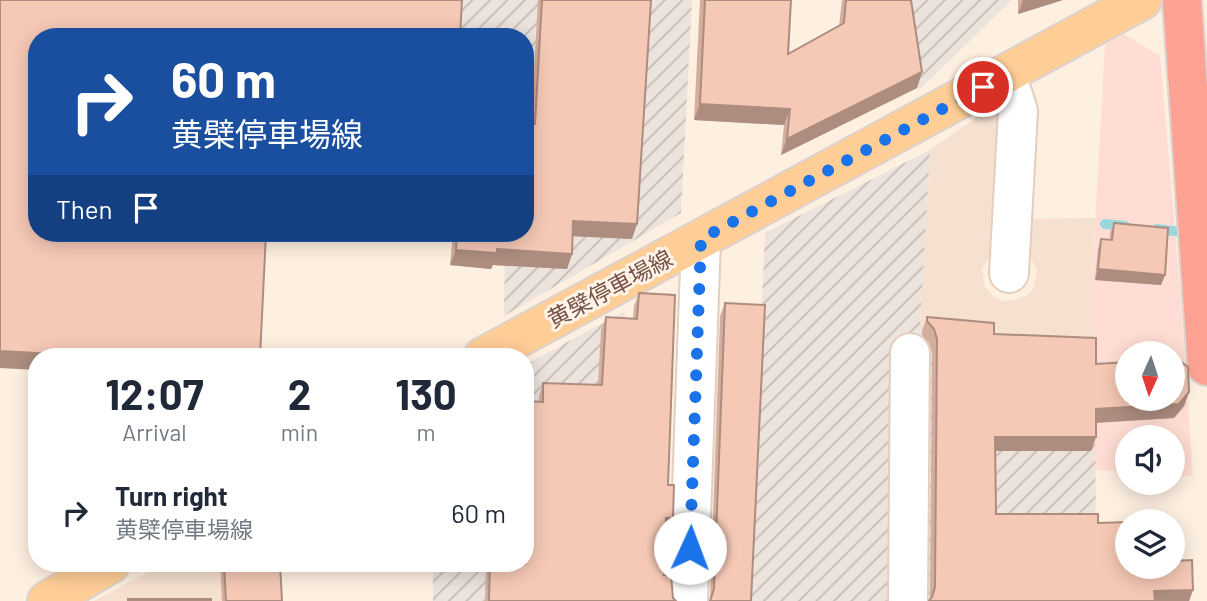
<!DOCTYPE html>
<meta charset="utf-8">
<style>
body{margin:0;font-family:Barlow,"Noto Sans JP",sans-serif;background:#f6f6f7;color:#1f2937;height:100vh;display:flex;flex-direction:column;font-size:26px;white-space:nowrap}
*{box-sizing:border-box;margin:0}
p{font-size:23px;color:#747a83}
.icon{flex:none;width:38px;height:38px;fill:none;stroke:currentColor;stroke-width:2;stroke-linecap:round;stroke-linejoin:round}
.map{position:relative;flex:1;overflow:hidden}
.side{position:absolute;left:28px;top:348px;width:506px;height:224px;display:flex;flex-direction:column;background:#fff;border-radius:28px;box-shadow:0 4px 18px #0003}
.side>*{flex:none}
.banner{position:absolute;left:28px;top:28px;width:506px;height:214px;border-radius:28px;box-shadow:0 4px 18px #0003;background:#1a4fa0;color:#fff;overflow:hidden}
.needle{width:46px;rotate:183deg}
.tools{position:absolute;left:1115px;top:341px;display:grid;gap:14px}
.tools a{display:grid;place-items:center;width:70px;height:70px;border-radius:50%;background:#fff;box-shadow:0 4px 18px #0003;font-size:35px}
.pin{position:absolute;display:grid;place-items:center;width:60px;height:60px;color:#fff;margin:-30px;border:4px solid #fff;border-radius:50%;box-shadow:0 2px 7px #0007}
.me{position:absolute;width:77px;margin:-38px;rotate:2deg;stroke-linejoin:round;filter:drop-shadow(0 0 5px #0008)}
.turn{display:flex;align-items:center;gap:24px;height:147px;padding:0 28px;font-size:32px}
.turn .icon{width:91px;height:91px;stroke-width:2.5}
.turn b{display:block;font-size:49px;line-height:60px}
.then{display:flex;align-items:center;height:66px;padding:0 28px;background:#0003;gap:14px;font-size:26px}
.eta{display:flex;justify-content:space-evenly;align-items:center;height:119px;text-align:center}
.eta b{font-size:42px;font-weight:700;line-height:49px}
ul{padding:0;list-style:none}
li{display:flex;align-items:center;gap:21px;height:91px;padding:0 28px}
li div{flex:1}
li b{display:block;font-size:26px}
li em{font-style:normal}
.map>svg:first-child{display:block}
</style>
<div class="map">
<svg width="1207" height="601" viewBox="0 0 1207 601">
<defs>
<pattern id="industrial-furrows" width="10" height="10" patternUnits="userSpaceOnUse" patternTransform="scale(1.75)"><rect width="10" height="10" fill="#ece3dd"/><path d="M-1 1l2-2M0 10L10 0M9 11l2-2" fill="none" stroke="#c4bbb5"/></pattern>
</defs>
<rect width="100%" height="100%" fill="#fef0e1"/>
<g fill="#f6e0cf">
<path d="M 990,108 L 1006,121 L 991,253 L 982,269 L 985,287 L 992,295 L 1003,301 L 1011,301 L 1026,296 L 1033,289 L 1037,271 L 1030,256 L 1023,250 L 1025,219 L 1096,218 L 1092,281 L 1095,341 L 920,328 L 930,150 Z"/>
<path d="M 163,564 L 278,564 L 280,601 L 94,601 Z"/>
</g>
<path fill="#ffddd4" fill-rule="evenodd" d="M 1124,34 L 1160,56 L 1181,299 L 1193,476 L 1173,475 L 1172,438 L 1127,438 L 1127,472 L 1095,470 L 1092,281 L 1105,44 ZM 1127,354 L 1172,354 L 1172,399 L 1127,399 Z"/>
<g fill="url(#industrial-furrows)">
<path d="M 0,0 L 692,0 L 681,213 L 504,316 L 505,233 L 525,233 L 525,37 L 37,37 Z"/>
<path d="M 904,0 L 1012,0 L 919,90 Z"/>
<path d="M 930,150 L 920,328 L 1095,341 L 1096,601 L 749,601 L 765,233 Z"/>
<path d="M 625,311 L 618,601 L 433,601 L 433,564 L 525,564 L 525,365 Z"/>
</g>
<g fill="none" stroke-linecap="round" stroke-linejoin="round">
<g stroke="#99d8dc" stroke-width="10">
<path d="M 1105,224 L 1125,226"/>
<path d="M 1157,229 L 1191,233"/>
</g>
<g stroke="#e5cdbf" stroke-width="42">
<g id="minor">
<path d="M 1006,74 L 1018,111 L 1009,273"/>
<path d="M 688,601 L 701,239"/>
<path d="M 908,601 L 910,353"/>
</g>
</g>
<g stroke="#dcd2cf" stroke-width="42">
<g id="major">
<path d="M 483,357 L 1142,0"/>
<path d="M 47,601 L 110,564"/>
</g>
</g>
<g stroke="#dcd2cf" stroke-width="42">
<path id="highway" d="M 1182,0 L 1207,366"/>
</g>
<use href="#minor" stroke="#fff" stroke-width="38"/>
<use href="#major" stroke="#ffce97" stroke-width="38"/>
<use href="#highway" stroke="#fea393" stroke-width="38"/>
</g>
<g fill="#d4ad9d">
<path d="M 538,0 L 651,0 L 632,239 L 573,236 L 572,254 L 567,269 L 493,265 L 491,269 L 450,265 L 453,233 L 525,233 Z"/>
<path d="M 700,0 L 791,0 L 788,54 L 839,26 L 842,0 L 911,0 L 922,72 L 917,88 L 781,155 L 784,125 L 694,120 Z"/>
<path d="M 1018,0 L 1063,0 L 1018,14 Z"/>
<path d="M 1114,223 L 1165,275 L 1161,285 L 1095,280 L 1098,249 L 1101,239 L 1110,239 L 1110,233 Z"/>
<path d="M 639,293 L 668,485 L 669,531 L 666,531 L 664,575 L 673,598 L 676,601 L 485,601 L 486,564 L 525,564 L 539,396 L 543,383 L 598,385 L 601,330 L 606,317 L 633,318 L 634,306 Z"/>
<path d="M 725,303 L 751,601 L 710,601 L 720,316 Z"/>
<path d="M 927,317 L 994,334 L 1189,392 L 1184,406 L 1174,418 L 1096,423 L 1096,437 L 1091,451 L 995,451 L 996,514 L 1098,523 L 1193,590 L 1189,601 L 929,601 L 930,600 L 932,353 L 929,343 L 922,335 L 922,331 Z"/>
<path d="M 220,564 L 280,564 L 282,601 L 222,601 Z"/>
</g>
<g fill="#ac8d7f">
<path d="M 1023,0 L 1063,0 L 1018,14 Z"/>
<path d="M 922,72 L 917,88 L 781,155 L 787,139 Z"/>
<path d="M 700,104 L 790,109 L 784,125 L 694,120 Z"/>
<path d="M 573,221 L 637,224 L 632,239 L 567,236 Z"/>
<path d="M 497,249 L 572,254 L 567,269 L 493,265 L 491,269 L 450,265 L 456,250 Z"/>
<path d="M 1098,269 L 1165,275 L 1161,285 L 1095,280 Z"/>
<path d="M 0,351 L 110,357 L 37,357 L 37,370 L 0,368 Z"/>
<path d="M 1189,392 L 1184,406 L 1174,418 L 1091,423 L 1096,409 Z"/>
<path d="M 995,437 L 1096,437 L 1091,451 L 990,451 Z"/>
<path d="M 666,518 L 673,518 L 669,531 L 662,530 Z"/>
<path d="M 1193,590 L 1189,601 L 1150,601 L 1154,591 Z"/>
</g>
<g fill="#f6c9b6" stroke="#ac8d7f" stroke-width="2">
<path d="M 0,0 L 462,0 L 460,37 L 37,37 L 37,233 L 266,233 L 260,357 L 110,357 L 0,351 Z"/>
<path d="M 542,0 L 651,0 L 637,224 L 573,221 L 572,254 L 497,249 L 497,253 L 456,250 L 457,233 L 525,233 L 525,123 L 535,124 Z"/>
<path d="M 705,0 L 791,0 L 788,54 L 844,23 L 846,0 L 911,0 L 922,72 L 787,139 L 790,109 L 700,104 Z"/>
<path d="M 1114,223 L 1168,228 L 1165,275 L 1098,269 L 1101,239 L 1112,240 Z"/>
<path d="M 639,293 L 675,295 L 668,485 L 674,485 L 673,518 L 666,518 L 664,575 L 671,575 L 673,598 L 676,601 L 489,601 L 490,564 L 525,564 L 525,401 L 543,402 L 543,383 L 602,385 L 606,317 L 637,319 Z"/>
<path d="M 725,303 L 765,305 L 751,601 L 710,601 L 714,589 Z"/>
<path d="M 927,317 L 994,323 L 994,334 L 1096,338 L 1096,364 L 1127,362 L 1127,399 L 1172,399 L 1172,355 L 1188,367 L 1189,392 L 1179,404 L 1096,409 L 1096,437 L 995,437 L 996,514 L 1098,514 L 1098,523 L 1127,522 L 1127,567 L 1172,567 L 1172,561 L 1192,560 L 1193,590 L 1154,591 L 1155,601 L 929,601 L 932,597 L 935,587 L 937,339 L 934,329 L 927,321 Z"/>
<path d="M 1170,519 L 1170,522 L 1131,522 Z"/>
<path d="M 224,564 L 280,564 L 282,601 L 226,601 Z"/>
<rect x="128" y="599" width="83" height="2"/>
</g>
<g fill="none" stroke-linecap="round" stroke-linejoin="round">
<path stroke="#1a73e8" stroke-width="12" stroke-dasharray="0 21.6" d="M 690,548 L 701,239 L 983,87"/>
</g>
<g text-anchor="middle" stroke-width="6" stroke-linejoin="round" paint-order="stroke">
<g font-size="23" fill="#775246" stroke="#fff4e9">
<text transform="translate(610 289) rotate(-28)" y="8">黄檗停車場線</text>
</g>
</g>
</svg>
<div class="tools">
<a><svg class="needle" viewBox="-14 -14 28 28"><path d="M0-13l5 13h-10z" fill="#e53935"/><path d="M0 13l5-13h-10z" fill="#747a83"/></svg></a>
<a><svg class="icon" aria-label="sound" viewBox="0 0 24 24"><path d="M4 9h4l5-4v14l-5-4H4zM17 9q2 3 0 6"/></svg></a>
<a><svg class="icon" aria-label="layers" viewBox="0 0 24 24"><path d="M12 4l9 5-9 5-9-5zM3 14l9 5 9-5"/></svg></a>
</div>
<div class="pin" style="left:983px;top:87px;background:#d93025"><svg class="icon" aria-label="arrive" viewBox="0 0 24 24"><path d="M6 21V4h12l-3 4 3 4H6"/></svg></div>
<svg class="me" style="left:690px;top:548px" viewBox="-20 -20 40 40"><circle r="19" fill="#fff"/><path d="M0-13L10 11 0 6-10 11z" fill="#1a73e8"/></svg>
<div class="banner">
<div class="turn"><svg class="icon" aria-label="right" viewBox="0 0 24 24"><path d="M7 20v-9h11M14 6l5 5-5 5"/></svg><div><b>60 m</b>黄檗停車場線</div></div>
<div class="then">Then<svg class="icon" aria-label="arrive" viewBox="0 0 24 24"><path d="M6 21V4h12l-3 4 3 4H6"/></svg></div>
</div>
<section class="side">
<div class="eta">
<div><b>12:07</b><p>Arrival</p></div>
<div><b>2</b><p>min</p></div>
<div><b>130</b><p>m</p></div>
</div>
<ul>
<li><svg class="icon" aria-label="right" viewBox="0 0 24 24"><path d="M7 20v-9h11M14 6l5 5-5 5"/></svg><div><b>Turn right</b><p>黄檗停車場線</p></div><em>60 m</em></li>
</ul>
</section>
</div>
